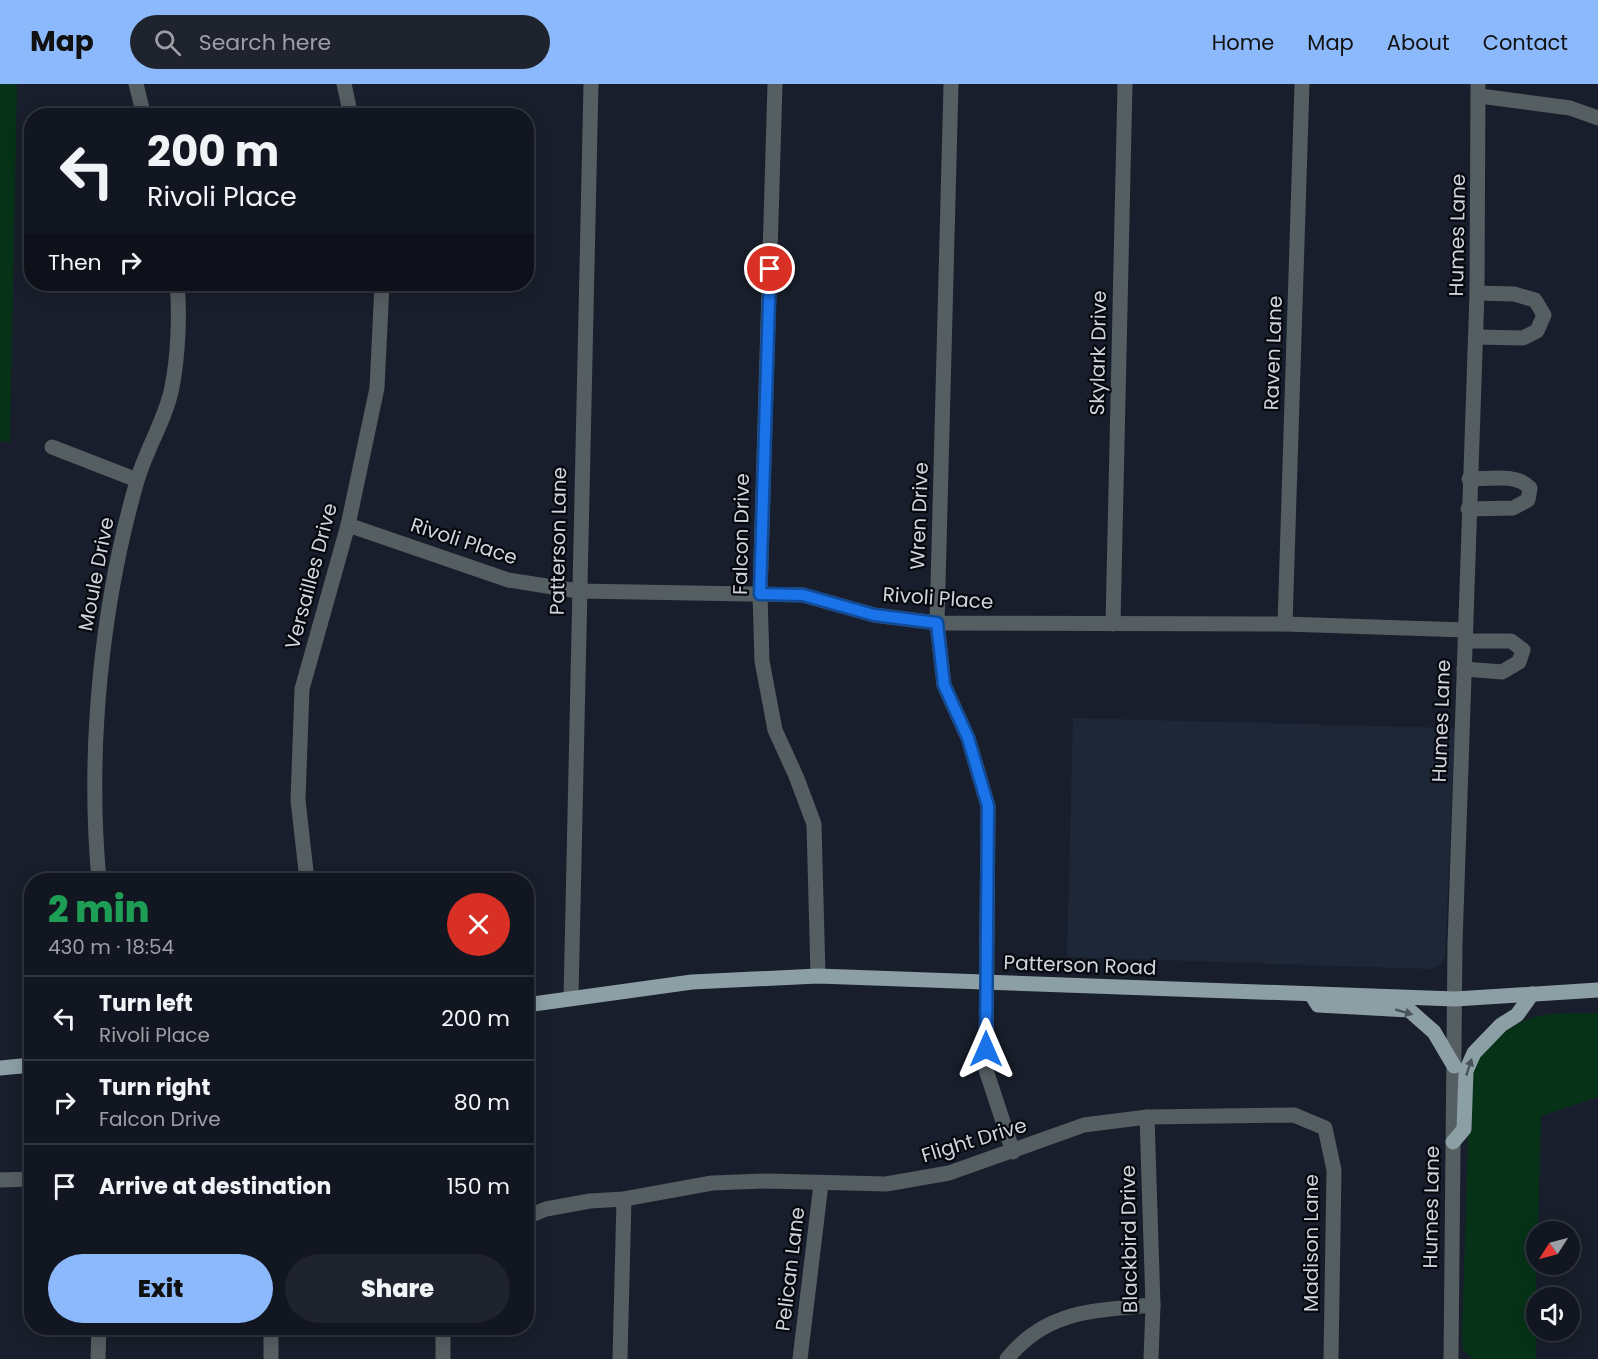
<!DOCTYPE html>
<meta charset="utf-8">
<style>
body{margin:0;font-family:Poppins,sans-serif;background:#1f232d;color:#f1f3f6;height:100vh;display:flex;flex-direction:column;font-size:22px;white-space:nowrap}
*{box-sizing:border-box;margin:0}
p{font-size:20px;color:#9c9fa5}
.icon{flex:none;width:33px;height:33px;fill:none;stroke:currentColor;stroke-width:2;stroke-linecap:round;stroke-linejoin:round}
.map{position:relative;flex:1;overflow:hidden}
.drawer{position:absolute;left:24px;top:789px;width:510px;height:462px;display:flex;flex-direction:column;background:#121620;border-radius:24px;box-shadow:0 3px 15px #0003,0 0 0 2px #31353e}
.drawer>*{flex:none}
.banner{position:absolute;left:24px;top:24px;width:510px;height:183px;border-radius:24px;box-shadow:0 3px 15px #0003,0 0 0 2px #31353e;background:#121620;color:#f1f3f6;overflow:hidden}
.needle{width:39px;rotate:234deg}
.tools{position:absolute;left:1526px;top:1137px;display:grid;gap:12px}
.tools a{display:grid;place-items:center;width:54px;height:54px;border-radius:50%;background:#121620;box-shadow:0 3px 15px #0003,0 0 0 2px #31353e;font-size:30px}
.pin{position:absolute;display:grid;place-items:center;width:51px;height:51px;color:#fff;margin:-26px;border:3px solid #fff;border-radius:50%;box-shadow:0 2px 6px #0007}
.me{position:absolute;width:66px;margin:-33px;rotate:0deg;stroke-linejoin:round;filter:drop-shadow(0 0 4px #0008)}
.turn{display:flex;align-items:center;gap:21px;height:126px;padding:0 24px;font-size:27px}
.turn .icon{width:78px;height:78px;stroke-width:2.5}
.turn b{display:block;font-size:42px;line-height:51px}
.then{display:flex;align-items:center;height:57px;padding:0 24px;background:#0003;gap:12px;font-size:22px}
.round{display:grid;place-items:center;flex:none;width:63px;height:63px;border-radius:32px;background:#1f232d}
.summary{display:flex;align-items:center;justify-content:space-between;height:102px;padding:0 24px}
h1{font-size:36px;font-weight:800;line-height:45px;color:#1e9e55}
.button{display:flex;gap:12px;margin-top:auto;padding:12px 24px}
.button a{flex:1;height:69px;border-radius:36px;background:#8cb9fc;color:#111;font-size:24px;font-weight:800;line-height:69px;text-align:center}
.button a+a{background:#1f232d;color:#f1f3f6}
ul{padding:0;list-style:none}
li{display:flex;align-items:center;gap:18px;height:84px;padding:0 24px;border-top:2px solid #31353e}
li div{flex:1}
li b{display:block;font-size:22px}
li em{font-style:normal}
header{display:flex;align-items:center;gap:36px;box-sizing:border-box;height:84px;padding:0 30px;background:#8cb9fc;color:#111}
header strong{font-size:28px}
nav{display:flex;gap:33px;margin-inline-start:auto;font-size:21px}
.search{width:420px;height:54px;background:#1f232d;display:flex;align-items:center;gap:15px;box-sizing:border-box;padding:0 21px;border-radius:33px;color:#9c9fa5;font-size:22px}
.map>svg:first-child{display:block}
</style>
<header>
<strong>Map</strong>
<div class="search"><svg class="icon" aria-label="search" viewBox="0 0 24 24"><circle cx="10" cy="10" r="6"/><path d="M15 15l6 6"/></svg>Search here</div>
<nav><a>Home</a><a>Map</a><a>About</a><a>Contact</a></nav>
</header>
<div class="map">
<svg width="1598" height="1275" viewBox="0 0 1598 1275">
<rect width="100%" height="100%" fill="#181e2b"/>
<path fill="#1e2738" d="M 1073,634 L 1455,644 L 1445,872 L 1441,881 L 1430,885 L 1067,873 Z"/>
<g fill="#063318">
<path d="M 0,0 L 17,0 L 10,358 L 0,357 Z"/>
<path d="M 1598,929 L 1598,1013 L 1541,1032 L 1538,1147 L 1536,1148 L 1536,1275 L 1472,1275 L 1463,1265 L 1462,1252 L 1470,994 C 1476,975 1479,970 1494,957 C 1529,925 1554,930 1598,929 Z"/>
</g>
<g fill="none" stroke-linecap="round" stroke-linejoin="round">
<g stroke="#555e61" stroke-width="15">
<path d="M 136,0 L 144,32"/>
<path d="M 344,0 L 351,32"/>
<path d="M 775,0 L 760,510 L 762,577 L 775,646 L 796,692 L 814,740 L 818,892"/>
<path d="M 951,0 L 937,539 L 944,601 L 968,654 L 988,722 L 986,986 L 1013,1068"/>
<path d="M 1480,12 L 1570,24 L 1598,34"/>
<path d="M 1476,253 L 1523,254 L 1537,247 L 1544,231 L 1535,216 L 1514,210 L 1477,209"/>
<path d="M 52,363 L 137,396"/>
<path d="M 1468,425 L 1513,424 L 1528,416 L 1530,404 C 1517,389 1488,395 1469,395"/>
<path d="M 348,441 L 508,496 L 578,507 L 803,511 L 874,531 L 937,539 L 1285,540 L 1465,546"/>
<path d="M 1113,540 L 1125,0"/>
<path d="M 1285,540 L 1302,0"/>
<path d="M 1464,585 L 1502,588 L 1519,578 L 1523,566 L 1511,557 L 1465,557"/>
<path d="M 99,796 C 87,666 101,522 137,397 C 146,365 166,335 172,303 C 178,273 180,230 177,200"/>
<path d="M 307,796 L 298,716 L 302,605 L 348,441 L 377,304 L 382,200"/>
<path d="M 571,914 L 591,0"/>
<path d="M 1147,1033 L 1153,1221 L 1151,1275"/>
<path d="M 0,1096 L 32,1095"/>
<path d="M 526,1133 L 546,1125 L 590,1117 L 624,1115 L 712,1099 L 767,1097 L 886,1100 L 949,1089 L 1084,1041 L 1147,1033 L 1294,1031 L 1325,1044 L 1334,1086 L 1331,1275"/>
<path d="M 98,1275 L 99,1244"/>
<path d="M 271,1275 L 271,1244"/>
<path d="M 443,1275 L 443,1244"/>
<path d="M 620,1275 L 624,1115"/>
<path d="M 800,1275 L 821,1100"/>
<path d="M 1007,1275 C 1047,1225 1095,1227 1153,1221"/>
<path d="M 1451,1275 L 1455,860 L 1477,209 L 1478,0"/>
</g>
<g stroke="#8c9fa5" stroke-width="15">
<path d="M 1311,910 L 1318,921 L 1409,926 L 1434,948 L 1454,982"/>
<path d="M 526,921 L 692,898 L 818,892 L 1455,915 L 1598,906"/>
<path d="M 0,984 L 32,981"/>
<path d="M 1453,1058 L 1464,1045 L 1466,987 L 1474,969 L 1501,941 L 1517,931 L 1532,910"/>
</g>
</g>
<defs><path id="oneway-solid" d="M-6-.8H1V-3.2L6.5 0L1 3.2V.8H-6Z" transform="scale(1.5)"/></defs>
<g fill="#49545a">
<use href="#oneway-solid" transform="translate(1404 928) rotate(16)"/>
<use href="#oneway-solid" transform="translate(1469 983) rotate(-72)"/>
</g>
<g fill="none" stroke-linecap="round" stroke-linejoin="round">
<g stroke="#114b97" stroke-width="15">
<path id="route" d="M 770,185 L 760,510 L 803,511 L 874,531 L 937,539 L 944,601 L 968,654 L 988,722 L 986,965"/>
</g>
<use href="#route" stroke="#1a73e8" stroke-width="10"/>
</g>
<g text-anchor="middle" stroke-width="4.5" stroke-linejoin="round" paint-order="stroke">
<g font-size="20" fill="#d0d4dd" stroke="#06080e">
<text transform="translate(1457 151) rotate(-89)" y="7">Humes Lane</text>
<text transform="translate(1098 269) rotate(-89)" y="7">Skylark Drive</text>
<text transform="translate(1273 269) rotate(-88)" y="7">Raven Lane</text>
<text transform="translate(919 432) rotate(-88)" y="7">Wren Drive</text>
<text transform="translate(741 450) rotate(-89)" y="7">Falcon Drive</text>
<text transform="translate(464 457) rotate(18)" y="7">Rivoli Place</text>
<text transform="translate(558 457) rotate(-89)" y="7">Patterson Lane</text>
<text transform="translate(96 490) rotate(-79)" y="7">Moule Drive</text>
<text transform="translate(311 492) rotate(-75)" y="7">Versailles Drive</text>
<text transform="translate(938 514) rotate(4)" y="7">Rivoli Place</text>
<text transform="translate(1441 637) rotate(-88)" y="7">Humes Lane</text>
<text transform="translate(1080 881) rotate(2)" y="7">Patterson Road</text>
<text transform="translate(974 1056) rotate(-17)" y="7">Flight Drive</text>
<text transform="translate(1431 1123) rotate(-89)" y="7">Humes Lane</text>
<text transform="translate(1129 1155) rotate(-91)" y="7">Blackbird Drive</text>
<text transform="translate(1311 1159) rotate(-90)" y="7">Madison Lane</text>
<text transform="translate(790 1185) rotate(-83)" y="7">Pelican Lane</text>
</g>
</g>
</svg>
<div class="tools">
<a><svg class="needle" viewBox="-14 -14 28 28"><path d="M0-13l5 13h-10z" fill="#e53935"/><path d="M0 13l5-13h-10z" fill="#9c9fa5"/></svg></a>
<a><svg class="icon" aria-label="sound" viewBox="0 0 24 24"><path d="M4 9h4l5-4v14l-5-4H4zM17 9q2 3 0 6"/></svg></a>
</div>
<div class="pin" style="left:770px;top:185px;background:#d93025"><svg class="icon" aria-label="arrive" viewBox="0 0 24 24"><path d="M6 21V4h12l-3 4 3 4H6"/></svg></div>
<svg class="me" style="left:986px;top:965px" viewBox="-20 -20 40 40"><path d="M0-17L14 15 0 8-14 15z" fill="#1a73e8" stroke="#fff" stroke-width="4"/></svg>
<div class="banner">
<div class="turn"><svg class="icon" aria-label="left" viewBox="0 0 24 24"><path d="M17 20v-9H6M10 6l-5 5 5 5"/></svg><div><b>200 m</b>Rivoli Place</div></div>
<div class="then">Then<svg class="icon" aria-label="right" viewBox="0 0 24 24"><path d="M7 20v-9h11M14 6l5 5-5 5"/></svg></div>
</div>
<section class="drawer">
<div class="summary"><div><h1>2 min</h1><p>430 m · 18:54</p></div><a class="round" style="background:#d93025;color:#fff"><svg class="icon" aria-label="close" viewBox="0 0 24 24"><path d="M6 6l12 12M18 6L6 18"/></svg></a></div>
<ul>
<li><svg class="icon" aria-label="left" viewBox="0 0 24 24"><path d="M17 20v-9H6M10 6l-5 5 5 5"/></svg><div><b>Turn left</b><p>Rivoli Place</p></div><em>200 m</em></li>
<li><svg class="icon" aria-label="right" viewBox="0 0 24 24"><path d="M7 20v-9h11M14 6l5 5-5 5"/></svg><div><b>Turn right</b><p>Falcon Drive</p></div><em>80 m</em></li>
<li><svg class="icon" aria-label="arrive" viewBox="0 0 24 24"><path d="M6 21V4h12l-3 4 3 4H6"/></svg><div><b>Arrive at destination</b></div><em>150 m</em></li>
</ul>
<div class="button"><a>Exit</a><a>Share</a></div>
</section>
</div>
